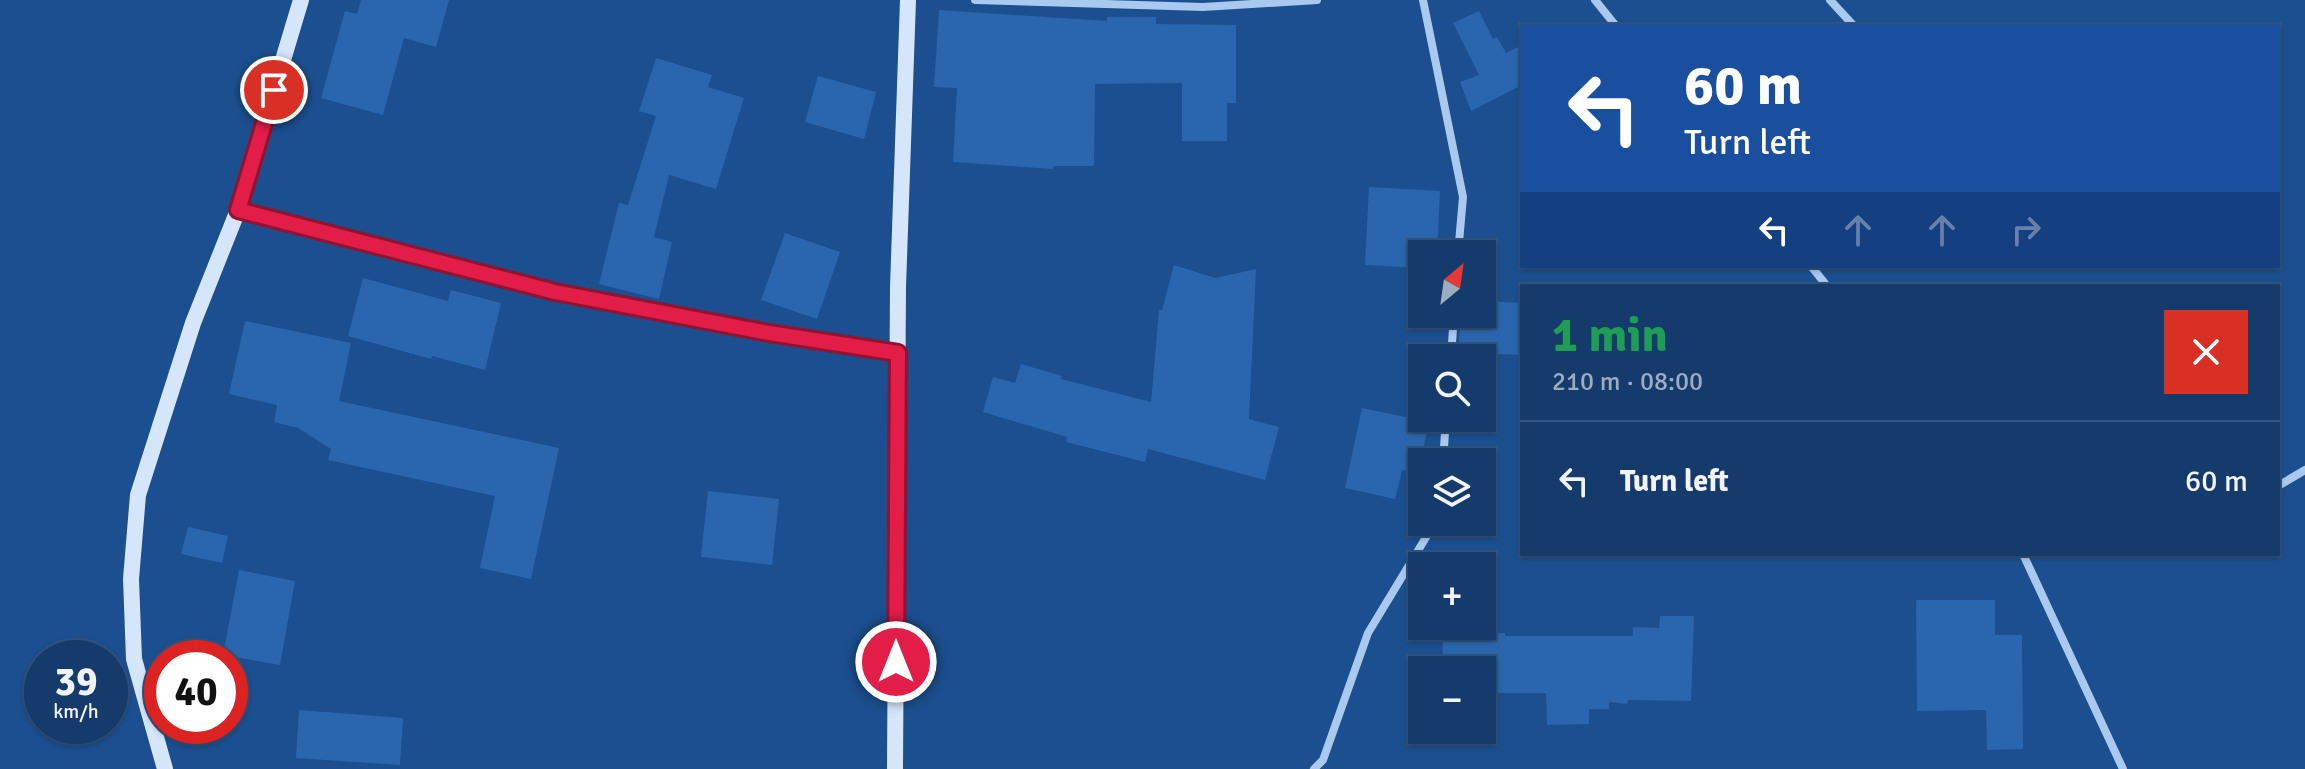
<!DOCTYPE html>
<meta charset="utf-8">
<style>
body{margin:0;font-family:Signika,sans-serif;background:#214673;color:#f1f3f6;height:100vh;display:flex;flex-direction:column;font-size:30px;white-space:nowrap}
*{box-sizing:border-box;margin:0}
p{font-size:26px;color:#9dadc1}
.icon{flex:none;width:44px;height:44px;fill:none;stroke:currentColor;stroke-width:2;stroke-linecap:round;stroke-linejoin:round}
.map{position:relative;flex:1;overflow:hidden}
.sheet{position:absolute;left:1520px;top:284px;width:760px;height:272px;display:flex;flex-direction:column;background:#143b6b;border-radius:0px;box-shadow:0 2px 6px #0004,0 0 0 2px #33557e}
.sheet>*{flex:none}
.banner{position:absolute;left:1520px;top:24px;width:760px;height:244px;border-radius:0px;box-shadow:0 2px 6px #0004,0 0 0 2px #33557e;background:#1a4fa0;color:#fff;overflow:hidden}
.needle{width:52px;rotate:29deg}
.buttons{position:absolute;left:1408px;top:240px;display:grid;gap:16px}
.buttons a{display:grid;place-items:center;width:88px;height:88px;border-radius:0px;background:#143b6b;box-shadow:0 2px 6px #0004,0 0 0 2px #33557e;font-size:40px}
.speed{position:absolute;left:24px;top:640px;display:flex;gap:16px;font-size:40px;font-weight:700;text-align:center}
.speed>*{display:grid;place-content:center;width:104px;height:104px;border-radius:50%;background:#143b6b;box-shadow:0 2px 6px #0004,0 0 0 2px #33557e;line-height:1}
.speed small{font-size:20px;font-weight:400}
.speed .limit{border:12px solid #d22;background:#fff;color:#111}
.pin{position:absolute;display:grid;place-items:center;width:68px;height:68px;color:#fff;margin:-34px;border:4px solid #fff;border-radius:50%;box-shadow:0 2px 8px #0007}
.me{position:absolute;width:88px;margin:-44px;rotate:0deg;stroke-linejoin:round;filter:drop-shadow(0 0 6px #0008)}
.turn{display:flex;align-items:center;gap:28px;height:168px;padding:0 32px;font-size:36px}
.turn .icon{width:104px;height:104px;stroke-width:2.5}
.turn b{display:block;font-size:56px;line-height:68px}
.lanes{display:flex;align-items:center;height:76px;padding:0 32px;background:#0003;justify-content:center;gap:40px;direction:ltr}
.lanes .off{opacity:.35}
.round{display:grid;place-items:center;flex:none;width:84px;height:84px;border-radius:0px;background:#214673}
.summary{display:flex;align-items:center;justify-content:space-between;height:136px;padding:0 32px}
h1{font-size:48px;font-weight:800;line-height:60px;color:#1e9e55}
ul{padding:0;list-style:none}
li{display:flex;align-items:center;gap:24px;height:120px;padding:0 32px;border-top:2px solid #33557e}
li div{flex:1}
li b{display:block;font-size:30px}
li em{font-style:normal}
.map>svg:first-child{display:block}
</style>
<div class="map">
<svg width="2305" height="769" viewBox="0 0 2305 769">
<rect width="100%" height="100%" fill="#1b4f8f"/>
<g fill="#2a66ad">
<path d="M 361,0 L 449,0 L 436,47 L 404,38 L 383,115 L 321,98 L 345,11 L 357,14 Z"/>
<path d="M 939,10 L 1107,21 L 1107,17 L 1156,17 L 1156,24 L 1236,25 L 1236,103 L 1227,103 L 1227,141 L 1182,141 L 1182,83 L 1095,84 L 1094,166 L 1054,166 L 1053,169 L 953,162 L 957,88 L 934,87 Z"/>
<path d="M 1479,11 L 1493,39 L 1497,37 L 1506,53 L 1522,45 L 1522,85 L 1471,111 L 1460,82 L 1479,75 L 1453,23 Z"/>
<path d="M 656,58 L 712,75 L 708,87 L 744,98 L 716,189 L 669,175 L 654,237 L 672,242 L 659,299 L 599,284 L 619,203 L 628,205 L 656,116 L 639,111 Z"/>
<path d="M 818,76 L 876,92 L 864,139 L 805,122 Z"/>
<path d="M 1369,187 L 1440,191 L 1437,254 L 1422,254 L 1422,268 L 1365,265 Z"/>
<path d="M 785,233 L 840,252 L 817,319 L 761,300 Z"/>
<path d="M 1174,265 L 1215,278 L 1256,269 L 1249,419 L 1279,427 L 1265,480 L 1148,449 L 1145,462 L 1066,442 L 1067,437 L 983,412 L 993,377 L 1015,383 L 1021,364 L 1062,376 L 1061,379 L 1151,402 L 1159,310 L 1162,310 Z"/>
<path d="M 363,278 L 448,301 L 451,290 L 501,303 L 485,370 L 432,356 L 431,359 L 348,336 Z"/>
<path d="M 1482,301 L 1522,303 L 1519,355 L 1458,352 L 1461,314 L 1482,314 Z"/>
<path d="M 245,321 L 351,343 L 339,401 L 559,448 L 531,579 L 480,568 L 495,496 L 328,460 L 331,449 L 298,428 L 274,422 L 277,405 L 229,394 Z"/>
<path d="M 1362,408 L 1429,422 L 1418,473 L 1402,470 L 1395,499 L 1345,488 Z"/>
<path d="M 708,491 L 779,499 L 772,565 L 701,557 Z"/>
<path d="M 188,527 L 228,536 L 222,563 L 181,554 Z"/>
<path d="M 239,570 L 295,581 L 280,665 L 223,655 Z"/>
<path d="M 1916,600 L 1995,600 L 1995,635 L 2022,635 L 2023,749 L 1987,750 L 1986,710 L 1917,711 Z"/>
<path d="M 1660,616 L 1694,616 L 1691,701 L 1628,700 L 1627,704 L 1609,702 L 1609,709 L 1589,709 L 1589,724 L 1547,725 L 1546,693 L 1482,693 L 1482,670 L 1442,670 L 1443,632 L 1505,633 L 1505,636 L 1633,636 L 1633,627 L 1659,628 Z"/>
<path d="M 299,710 L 403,718 L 400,765 L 296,758 Z"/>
</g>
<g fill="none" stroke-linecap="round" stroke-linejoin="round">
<g stroke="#a9c9ee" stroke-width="8">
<path d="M 975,0 L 1203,7 L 1317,0"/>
<path d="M 1423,0 L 1463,197 L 1458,254"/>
<path d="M 1595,0 L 1616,26"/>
<path d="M 1830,0 L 1854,26"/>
<path d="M 238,210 L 555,292 L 769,333 L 898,353"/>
<path d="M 1811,266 L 1827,286"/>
<path d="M 1451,358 L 1454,314"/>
<path d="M 1443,462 L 1446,418"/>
<path d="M 2278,486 L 2305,470"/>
<path d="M 2023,554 L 2123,769"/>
<path d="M 1314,769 L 1323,760 L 1368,633 L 1428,534 L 1432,522"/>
</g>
<g stroke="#d6e6fa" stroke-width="16">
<path d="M 165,769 L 134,659 L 131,579 L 138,495 L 193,323 L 238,210 L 301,0"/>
<path d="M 895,769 L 898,287 L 908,0"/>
</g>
</g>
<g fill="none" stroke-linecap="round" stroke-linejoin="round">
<g stroke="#92132f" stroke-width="20">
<path id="route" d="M 274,90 L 238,210 L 555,292 L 769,333 L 898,353 L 896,662"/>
</g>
<use href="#route" stroke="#e11d48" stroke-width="14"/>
</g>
</svg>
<div class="buttons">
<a><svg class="needle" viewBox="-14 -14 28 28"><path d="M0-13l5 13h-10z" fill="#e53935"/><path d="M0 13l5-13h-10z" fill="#9dadc1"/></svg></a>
<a><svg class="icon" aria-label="search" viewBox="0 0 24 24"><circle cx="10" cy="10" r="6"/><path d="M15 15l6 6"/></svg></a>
<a><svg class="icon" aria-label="layers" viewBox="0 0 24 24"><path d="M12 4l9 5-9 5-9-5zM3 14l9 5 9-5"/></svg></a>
<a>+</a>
<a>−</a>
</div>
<div class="speed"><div>39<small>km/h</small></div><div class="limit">40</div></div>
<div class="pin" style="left:274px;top:90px;background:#d93025"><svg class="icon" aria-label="arrive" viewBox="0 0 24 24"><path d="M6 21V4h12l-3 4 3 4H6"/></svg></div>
<svg class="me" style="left:896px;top:662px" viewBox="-20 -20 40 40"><circle r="17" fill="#e11d48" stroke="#fff" stroke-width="3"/><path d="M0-11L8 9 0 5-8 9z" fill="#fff"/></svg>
<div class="banner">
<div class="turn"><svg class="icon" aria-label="left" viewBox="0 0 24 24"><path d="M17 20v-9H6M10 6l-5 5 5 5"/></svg><div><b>60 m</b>Turn left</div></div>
<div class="lanes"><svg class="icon" aria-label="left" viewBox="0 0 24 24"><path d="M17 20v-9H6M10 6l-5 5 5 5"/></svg><svg class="icon off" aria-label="ahead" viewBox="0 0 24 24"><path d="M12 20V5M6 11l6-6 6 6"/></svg><svg class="icon off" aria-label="ahead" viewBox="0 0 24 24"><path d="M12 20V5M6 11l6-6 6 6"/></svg><svg class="icon off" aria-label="right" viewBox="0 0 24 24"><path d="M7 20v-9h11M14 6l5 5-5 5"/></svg></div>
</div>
<section class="sheet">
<div class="summary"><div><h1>1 min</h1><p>210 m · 08:00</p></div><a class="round" style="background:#d93025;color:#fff"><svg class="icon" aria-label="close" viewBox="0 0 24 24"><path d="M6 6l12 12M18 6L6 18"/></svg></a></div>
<ul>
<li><svg class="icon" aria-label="left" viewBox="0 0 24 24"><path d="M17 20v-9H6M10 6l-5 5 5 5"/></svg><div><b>Turn left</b></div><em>60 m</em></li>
</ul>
</section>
</div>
